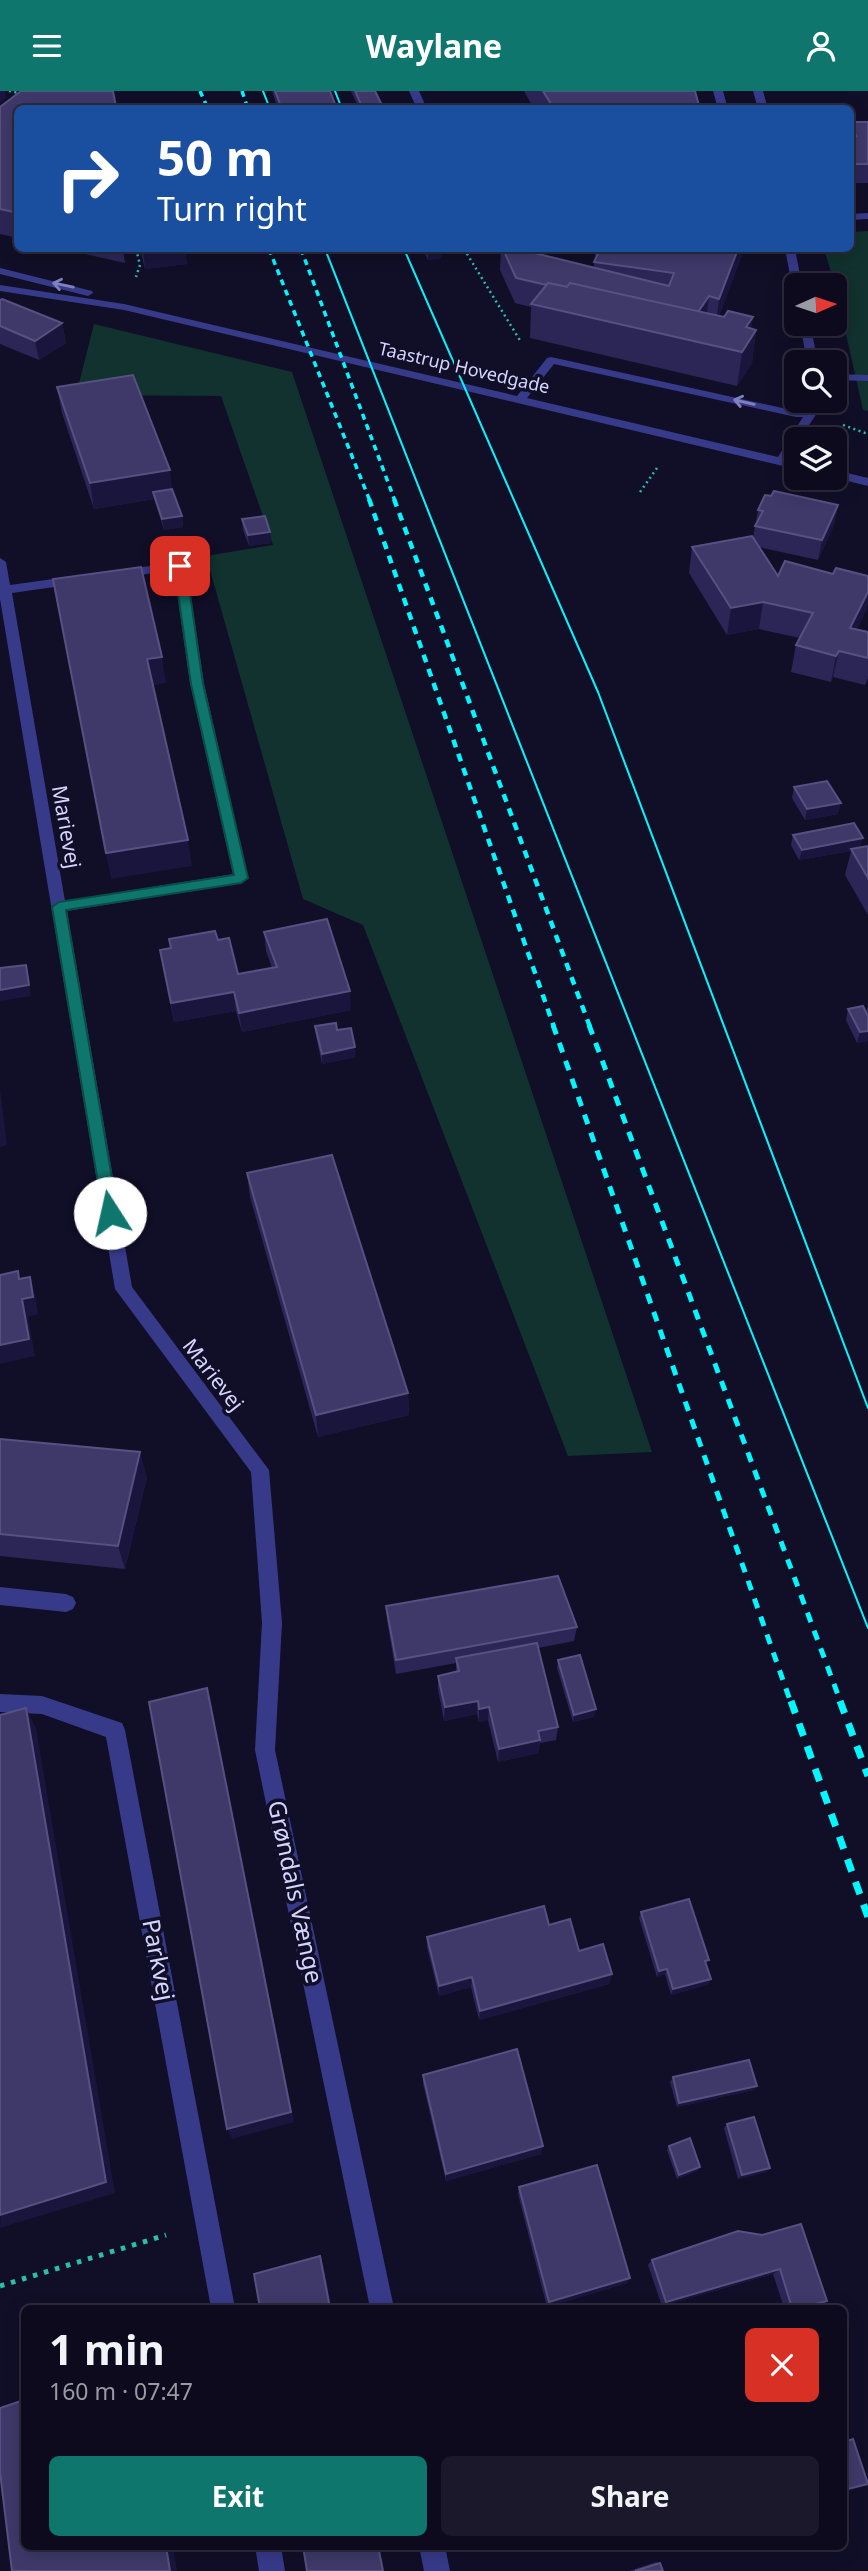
<!DOCTYPE html>
<meta charset="utf-8">
<style>
body{margin:0;font-family:"Noto Sans",sans-serif;background:#1b182b;color:#f1f3f6;height:100vh;display:flex;flex-direction:column;font-size:26px;white-space:nowrap}
*{box-sizing:border-box;margin:0}
p{font-size:23px;color:#9a9aa4}
.icon{flex:none;width:38px;height:38px;fill:none;stroke:currentColor;stroke-width:2;stroke-linecap:round;stroke-linejoin:round}
.map{position:relative;flex:1;overflow:hidden}
.side{position:absolute;left:21px;top:2214px;width:826px;height:245px;display:flex;flex-direction:column;background:#0d0a1e;border-radius:10px;box-shadow:0 4px 18px #0003,0 0 0 2px #2d2b3c}
.side>*{flex:none}
.banner{position:absolute;left:14px;top:14px;width:840px;height:147px;border-radius:10px;box-shadow:0 4px 18px #0003,0 0 0 2px #2d2b3c;background:#1a4fa0;color:#fff;overflow:hidden}
.needle{width:46px;rotate:87deg}
.tools{position:absolute;left:784px;top:182px;display:grid;gap:14px}
.tools a{display:grid;place-items:center;width:63px;height:63px;border-radius:10px;background:#0d0a1e;box-shadow:0 4px 18px #0003,0 0 0 2px #2d2b3c;font-size:35px}
.pin{position:absolute;display:grid;place-items:center;width:60px;height:60px;color:#fff;margin:-30px;border-radius:14px;box-shadow:0 4px 10px #0006}
.me{position:absolute;width:77px;margin:-38px;rotate:350deg;stroke-linejoin:round;filter:drop-shadow(0 0 5px #0008)}
.turn{display:flex;align-items:center;gap:24px;height:147px;padding:0 28px;font-size:32px}
.turn .icon{width:91px;height:91px;stroke-width:2.5}
.turn b{display:block;font-size:49px;line-height:60px}
.round{display:grid;place-items:center;flex:none;width:74px;height:74px;border-radius:10px;background:#1b182b}
.head{display:flex;align-items:center;justify-content:space-between;height:119px;padding:0 28px}
h1{font-size:42px;font-weight:700;line-height:52px}
.primary-button{display:flex;gap:14px;margin-top:auto;padding:14px 28px}
.primary-button a{flex:1;height:80px;border-radius:10px;background:#0f766e;color:#fff;font-size:28px;font-weight:700;line-height:80px;text-align:center}
.primary-button a+a{background:#1b182b;color:#f1f3f6}
header{display:flex;justify-content:space-between;align-items:center;height:91px;padding:0 28px;background:#0f766e;color:#fff;font-size:32px;font-weight:700}
.map>svg:first-child{display:block}
</style>
<header><svg class="icon" aria-label="menu" viewBox="0 0 24 24"><path d="M4 6h16M4 12h16M4 18h16"/></svg>Waylane<svg class="icon" aria-label="person" viewBox="0 0 24 24"><circle cx="12" cy="8" r="4"/><path d="M4 21q1-7 8-7t8 7"/></svg></header>
<div class="map">
<svg width="868" height="2480" viewBox="0 0 868 2480">
<rect width="100%" height="100%" fill="#110e28"/>
<g fill="#11322e">
<path d="M 868,140 L 868,320 L 863,319 L 835,194 L 824,158 L 850,158 L 851,141 Z"/>
<path d="M 94,233 L 292,281 L 652,1361 L 568,1365 L 363,834 L 303,808 L 206,465 L 273,454 L 221,305 L 76,304 Z"/>
</g>
<g fill="none" stroke-linecap="round" stroke-linejoin="round">
<g stroke="#29bfab" stroke-width="2.5" stroke-dasharray="2 3.5" stroke-linecap="butt">
<path d="M 9,0 L 24,3"/>
<path d="M 136,158 L 140,174 L 136,186"/>
<path d="M 464,158 L 521,251"/>
<path d="M 843,334 L 868,343"/>
<path d="M 640,401 L 657,377"/>
</g>
<path stroke="#29bfab" stroke-width="5" stroke-dasharray="4.5 7" stroke-linecap="butt" d="M 0,2195 L 166,2144"/>
<g fill="#373a89" fill-rule="evenodd">
<path d="M 409,0 L 419,0 L 427,18 L 417,18 Z"/>
<path d="M 713,0 L 723,0 L 728,18 L 718,18 Z"/>
<path d="M 753,0 L 763,0 L 768,18 L 758,18 Z"/>
<path d="M 868,122 L 868,128 L 850,129 L 850,123 Z"/>
<path d="M 785,158 L 795,158 L 802,194 L 796,194 L 796,197 L 792,194 Z"/>
<path d="M 0,177 L 92,200 L 93,202 L 88,205 L 0,183 Z"/>
<path d="M 0,194 L 124,213 L 517,305 L 547,267 L 551,266 L 796,320 L 806,319 L 807,310 L 819,310 L 817,322 L 800,348 L 796,348 L 796,355 L 788,369 L 796,371 L 796,378 L 124,219 L 0,200 ZM 554,273 L 796,326 L 803,326 L 778,366 L 527,307 Z"/>
<path d="M 800,233 L 810,233 L 818,271 L 807,271 Z"/>
<path d="M 835,283 L 868,284 L 868,290 L 835,289 Z"/>
<path d="M 835,379 L 868,387 L 868,395 L 835,387 Z"/>
<path d="M 0,467 L 6,471 L 10,494 L 75,485 L 81,489 L 75,493 L 12,502 L 65,810 L 233,783 L 190,592 L 174,479 L 120,487 L 114,483 L 120,479 L 180,471 L 186,475 L 204,592 L 248,787 L 241,792 L 67,820 L 132,1196 L 269,1379 L 282,1532 L 275,1659 L 394,2217 L 370,2217 L 255,1659 L 262,1532 L 251,1381 L 115,1198 L 0,508 Z"/>
<path d="M 0,1496 L 66,1503 L 73,1506 L 76,1512 L 73,1518 L 66,1521 L 0,1514 Z"/>
<path d="M 0,1603 L 42,1605 L 122,1632 L 125,1639 L 235,2217 L 211,2217 L 106,1646 L 42,1623 L 0,1621 Z"/>
<path d="M 255,2455 L 281,2455 L 285,2480 L 259,2480 Z"/>
<path d="M 419,2455 L 445,2455 L 450,2480 L 424,2480 Z"/>
</g>
<g stroke="#01f8ff" stroke-width="2">
<path d="M 263,0 L 270,18"/>
<path d="M 335,0 L 342,18"/>
<path d="M 325,158 L 868,1537"/>
<path d="M 404,158 L 598,601 L 868,1317"/>
</g>
<g stroke="#01f8ff" stroke-width="3.5" stroke-dasharray="6 5" stroke-linecap="butt">
<path d="M 200,0 L 208,18"/>
<path d="M 242,0 L 248,18"/>
<path d="M 269,158 L 370,410"/>
<path d="M 301,158 L 395,410"/>
</g>
<g stroke="#01f8ff" stroke-width="4.5" stroke-dasharray="8 7" stroke-linecap="butt">
<path d="M 369,408 L 554,936"/>
<path d="M 394,408 L 590,936"/>
</g>
<g stroke="#01f8ff" stroke-width="5" stroke-dasharray="10 9" stroke-linecap="butt">
<path d="M 553,934 L 791,1612"/>
<path d="M 589,934 L 841,1612"/>
</g>
<g stroke="#01f8ff" stroke-width="7" stroke-dasharray="13 11" stroke-linecap="butt">
<path d="M 791,1610 L 868,1826"/>
<path d="M 840,1610 L 868,1685"/>
</g>
</g>
<g fill="#2c2657">
<path d="M 113,0 L 117,18 L 18,18 L 18,147 L 0,143 L 0,16 Z"/>
<path d="M 272,0 L 330,0 L 337,18 L 278,18 Z"/>
<path d="M 351,0 L 375,0 L 384,18 L 359,18 Z"/>
<path d="M 524,0 L 695,0 L 700,18 L 534,18 Z"/>
<path d="M 851,31 L 868,31 L 868,92 L 850,92 Z"/>
<path d="M 63,158 L 123,158 L 125,172 Z"/>
<path d="M 140,158 L 185,158 L 187,173 L 145,178 Z"/>
<path d="M 423,158 L 441,158 L 441,167 L 428,169 Z"/>
<path d="M 501,158 L 518,158 L 594,176 L 594,171 L 597,166 L 595,165 L 596,158 L 743,158 L 742,164 L 719,225 L 724,226 L 753,226 L 751,237 L 756,239 L 752,272 L 737,295 L 530,247 L 531,216 L 515,212 L 500,179 Z"/>
<path d="M 0,209 L 62,232 L 66,252 L 39,269 L 0,253 Z"/>
<path d="M 57,296 L 172,398 L 182,425 L 183,436 L 164,439 L 154,408 L 94,418 L 62,322 Z"/>
<path d="M 838,414 L 834,434 L 818,469 L 759,456 L 778,485 L 857,538 L 868,541 L 868,587 L 865,594 L 833,586 L 831,591 L 791,581 L 796,554 L 800,547 L 759,538 L 727,544 L 689,482 L 692,456 L 753,447 L 758,419 Z"/>
<path d="M 242,428 L 271,452 L 249,455 L 243,439 Z"/>
<path d="M 794,696 L 838,723 L 805,729 L 792,707 Z"/>
<path d="M 793,744 L 861,756 L 868,755 L 868,824 L 845,784 L 851,760 L 799,769 L 791,754 Z"/>
<path d="M 264,841 L 351,919 L 242,941 L 236,920 L 174,931 L 160,859 L 218,849 L 238,883 L 272,877 L 266,860 Z"/>
<path d="M 868,915 L 868,950 L 857,952 L 846,929 L 848,918 L 866,922 Z"/>
<path d="M 315,935 L 337,939 L 356,966 L 322,973 L 316,945 Z"/>
<path d="M 247,1082 L 408,1302 L 409,1324 L 318,1346 L 250,1106 Z"/>
<path d="M 0,1348 L 147,1386 L 125,1478 L 0,1465 Z"/>
<path d="M 386,1515 L 577,1536 L 574,1550 L 538,1557 L 558,1636 L 556,1649 L 540,1652 L 538,1662 L 498,1671 L 488,1629 L 479,1631 L 477,1623 L 444,1630 L 438,1598 L 438,1585 L 456,1581 L 456,1572 L 396,1583 L 387,1529 Z"/>
<path d="M 558,1569 L 594,1626 L 573,1631 L 557,1577 Z"/>
<path d="M 641,1821 L 707,1874 L 709,1893 L 671,1904 L 665,1883 L 657,1886 L 639,1827 Z"/>
<path d="M 549,1834 L 579,1860 L 612,1883 L 609,1893 L 479,1929 L 471,1896 L 439,1905 L 427,1856 L 427,1846 Z"/>
<path d="M 423,1984 L 541,2063 L 446,2090 L 423,1993 Z"/>
<path d="M 673,1986 L 754,1999 L 677,2016 L 670,1991 Z"/>
<path d="M 727,2033 L 770,2077 L 766,2081 L 738,2088 L 724,2037 Z"/>
<path d="M 669,2055 L 700,2076 L 697,2080 L 677,2088 L 667,2059 Z"/>
<path d="M 519,2096 L 627,2192 L 547,2216 L 518,2103 Z"/>
<path d="M 738,2140 L 819,2214 L 809,2217 L 784,2217 L 773,2183 L 662,2215 L 648,2174 L 652,2169 Z"/>
<path d="M 656,2471 L 660,2472 L 663,2480 L 629,2480 Z"/>
</g>
<g fill="#19153c">
<path d="M 0,0 L 5,0 L 6,7 L 0,12 Z"/>
<path d="M 153,158 L 185,158 L 187,173 L 145,178 L 143,159 Z"/>
<path d="M 428,158 L 441,158 L 441,167 L 428,169 Z"/>
<path d="M 738,158 L 743,158 L 742,164 L 716,234 L 719,208 Z"/>
<path d="M 709,205 L 706,231 L 691,252 L 694,226 Z"/>
<path d="M 753,226 L 750,249 L 756,239 L 752,272 L 737,295 L 746,236 Z"/>
<path d="M 62,232 L 66,252 L 39,269 L 35,250 Z"/>
<path d="M 170,379 L 173,405 L 153,401 L 154,408 L 94,418 L 90,392 Z"/>
<path d="M 838,414 L 834,434 L 818,469 L 822,449 Z"/>
<path d="M 182,425 L 183,436 L 164,439 L 162,428 Z"/>
<path d="M 270,441 L 271,452 L 249,455 L 248,444 Z"/>
<path d="M 868,501 L 868,516 L 845,563 L 850,537 Z"/>
<path d="M 763,511 L 759,538 L 727,544 L 731,517 Z"/>
<path d="M 839,560 L 833,586 L 831,591 L 836,565 Z"/>
<path d="M 162,566 L 166,592 L 151,595 L 147,568 Z"/>
<path d="M 841,712 L 838,723 L 805,729 L 807,718 Z"/>
<path d="M 863,747 L 860,758 L 851,758 L 851,760 L 799,769 L 802,759 Z"/>
<path d="M 188,749 L 192,775 L 111,788 L 106,762 Z"/>
<path d="M 26,874 L 31,905 L 0,910 L 0,899 Z"/>
<path d="M 350,900 L 351,919 L 242,941 L 239,922 Z"/>
<path d="M 234,901 L 236,920 L 174,931 L 171,912 Z"/>
<path d="M 868,940 L 868,950 L 857,952 L 860,941 Z"/>
<path d="M 355,956 L 356,966 L 322,973 L 322,963 Z"/>
<path d="M 0,997 L 7,1054 L 0,1056 Z"/>
<path d="M 30,1186 L 35,1203 L 38,1223 L 28,1226 L 35,1265 L 0,1273 L 0,1254 L 22,1208 Z"/>
<path d="M 408,1302 L 409,1324 L 318,1346 L 316,1324 Z"/>
<path d="M 140,1361 L 147,1386 L 125,1478 L 118,1455 Z"/>
<path d="M 207,1597 L 211,1615 L 294,2031 L 232,2048 L 227,2038 Z"/>
<path d="M 478,1610 L 477,1623 L 444,1630 L 445,1616 Z"/>
<path d="M 489,1616 L 488,1629 L 479,1631 L 479,1618 Z"/>
<path d="M 26,1617 L 36,1637 L 115,2102 L 0,2137 Z"/>
<path d="M 596,1618 L 594,1626 L 573,1631 L 574,1624 Z"/>
<path d="M 540,1649 L 538,1662 L 498,1671 L 499,1658 Z"/>
<path d="M 667,1878 L 665,1883 L 657,1886 L 659,1880 Z"/>
<path d="M 612,1883 L 609,1893 L 479,1929 L 480,1920 Z"/>
<path d="M 472,1886 L 471,1896 L 439,1905 L 439,1895 Z"/>
<path d="M 711,1888 L 709,1893 L 671,1904 L 673,1898 Z"/>
<path d="M 757,1995 L 754,1999 L 677,2016 L 679,2012 Z"/>
<path d="M 543,2055 L 541,2063 L 446,2090 L 446,2083 Z"/>
<path d="M 700,2076 L 697,2080 L 677,2088 L 679,2084 Z"/>
<path d="M 770,2077 L 766,2081 L 738,2088 L 742,2084 Z"/>
<path d="M 320,2165 L 323,2172 L 332,2217 L 330,2217 Z"/>
<path d="M 780,2178 L 773,2183 L 662,2215 L 666,2211 Z"/>
<path d="M 630,2187 L 627,2192 L 547,2216 L 549,2211 Z"/>
<path d="M 827,2210 L 819,2214 L 809,2217 L 800,2217 Z"/>
<path d="M 166,2455 L 173,2455 L 177,2480 L 170,2480 Z"/>
<path d="M 378,2455 L 379,2455 L 384,2480 L 383,2480 Z"/>
</g>
<g fill="#3e3969" stroke="#565180" stroke-width="2">
<path d="M 21,0 L 113,0 L 116,16 L 115,18 L 18,18 L 18,122 L 0,118 L 0,16 Z"/>
<path d="M 275,0 L 330,0 L 337,18 L 282,18 Z"/>
<path d="M 355,0 L 375,0 L 384,18 L 363,18 Z"/>
<path d="M 543,0 L 695,0 L 700,18 L 554,18 Z"/>
<path d="M 851,31 L 868,31 L 868,73 L 850,73 L 850,45 L 856,45 Z"/>
<path d="M 503,158 L 518,158 L 669,195 L 674,182 L 594,171 L 600,158 L 738,158 L 719,208 L 709,205 L 698,221 L 570,192 L 567,196 L 548,192 L 547,194 L 516,187 Z"/>
<path d="M 548,192 L 567,196 L 570,192 L 724,226 L 728,220 L 753,226 L 746,236 L 756,239 L 742,261 L 531,213 Z"/>
<path d="M 2,208 L 62,232 L 35,250 L 0,235 L 0,209 Z"/>
<path d="M 133,284 L 170,379 L 90,392 L 57,296 Z"/>
<path d="M 172,398 L 182,425 L 162,428 L 153,401 Z"/>
<path d="M 774,400 L 838,414 L 822,449 L 755,435 L 763,420 L 758,419 L 765,404 L 771,405 Z"/>
<path d="M 265,425 L 270,441 L 248,444 L 242,428 Z"/>
<path d="M 752,445 L 778,485 L 785,470 L 833,483 L 836,477 L 868,485 L 868,501 L 850,537 L 868,541 L 868,567 L 839,560 L 836,565 L 796,554 L 813,522 L 763,511 L 731,517 L 692,456 Z"/>
<path d="M 141,476 L 162,566 L 147,568 L 188,749 L 106,762 L 53,488 Z"/>
<path d="M 827,690 L 841,712 L 807,718 L 794,696 Z"/>
<path d="M 854,732 L 863,747 L 802,759 L 793,744 Z"/>
<path d="M 868,755 L 868,787 L 851,758 Z"/>
<path d="M 327,828 L 350,900 L 239,922 L 234,901 L 171,912 L 160,859 L 171,857 L 169,848 L 215,840 L 218,849 L 229,847 L 238,883 L 277,876 L 264,841 Z"/>
<path d="M 26,874 L 29,894 L 0,899 L 0,877 Z"/>
<path d="M 863,915 L 868,925 L 868,940 L 860,941 L 848,918 Z"/>
<path d="M 336,932 L 337,939 L 351,937 L 355,956 L 322,963 L 315,935 Z"/>
<path d="M 332,1064 L 408,1302 L 316,1324 L 247,1082 Z"/>
<path d="M 18,1180 L 19,1188 L 30,1186 L 33,1206 L 22,1208 L 29,1248 L 0,1254 L 0,1184 Z"/>
<path d="M 0,1348 L 140,1361 L 118,1455 L 0,1443 Z"/>
<path d="M 558,1485 L 577,1536 L 396,1569 L 386,1515 Z"/>
<path d="M 537,1552 L 558,1636 L 538,1640 L 540,1649 L 499,1658 L 489,1616 L 479,1618 L 478,1610 L 445,1616 L 438,1585 L 459,1580 L 456,1567 Z"/>
<path d="M 580,1564 L 596,1618 L 574,1624 L 558,1569 Z"/>
<path d="M 207,1597 L 291,2021 L 227,2038 L 149,1611 Z"/>
<path d="M 26,1617 L 106,2091 L 0,2124 L 0,1624 Z"/>
<path d="M 689,1808 L 709,1869 L 705,1870 L 711,1888 L 673,1898 L 667,1878 L 659,1880 L 641,1821 Z"/>
<path d="M 544,1815 L 549,1834 L 570,1828 L 579,1860 L 603,1853 L 612,1883 L 480,1920 L 472,1886 L 439,1895 L 427,1846 Z"/>
<path d="M 517,1958 L 543,2055 L 446,2083 L 423,1984 Z"/>
<path d="M 749,1969 L 757,1995 L 679,2012 L 673,1986 Z"/>
<path d="M 754,2026 L 770,2077 L 742,2084 L 727,2033 Z"/>
<path d="M 690,2047 L 700,2076 L 679,2084 L 669,2055 Z"/>
<path d="M 597,2074 L 630,2187 L 549,2211 L 519,2096 Z"/>
<path d="M 801,2133 L 827,2210 L 800,2217 L 792,2217 L 780,2178 L 666,2211 L 652,2169 L 738,2140 L 762,2144 Z"/>
<path d="M 320,2165 L 330,2217 L 260,2217 L 254,2183 Z"/>
<path d="M 24,2309 L 24,2455 L 166,2455 L 170,2480 L 12,2480 L 0,2381 L 0,2317 Z"/>
<path d="M 853,2348 L 868,2393 L 844,2399 L 844,2351 Z"/>
<path d="M 303,2455 L 378,2455 L 383,2480 L 307,2480 Z"/>
<path d="M 660,2472 L 663,2480 L 635,2480 Z"/>
</g>
<defs><path id="oneway-shaft" d="M-6 0H5M1.5-3L5.5 0L1.5 3" fill="none" stroke-width="1.6" stroke-linecap="round" stroke-linejoin="round" transform="scale(1.75)"/></defs>
<g stroke="#7f80be">
<use href="#oneway-shaft" transform="translate(63 194) rotate(-168)"/>
<use href="#oneway-shaft" transform="translate(744 311) rotate(-167)"/>
</g>
<path fill="#0f766e" stroke="#0a4d48" stroke-width="2" d="M 180,472 L 186,475 L 203,593 L 248,787 L 241,792 L 66,819 L 118,1122 L 110,1128 L 103,1122 L 52,816 L 59,811 L 234,784 L 191,593 L 174,475 Z"/>
<g text-anchor="middle" stroke-width="7" stroke-linejoin="round" paint-order="stroke">
<g font-size="18" fill="#d6d5ff" stroke="#110e28">
<text transform="translate(464 277) rotate(13)" y="6">Taastrup Hovedgade</text>
</g>
<g font-size="21" fill="#d6d5ff" stroke="#110e28">
<text transform="translate(66 736) rotate(80)" y="7">Marievej</text>
<text transform="translate(213 1284) rotate(52)" y="7">Marievej</text>
</g>
<g font-size="24" fill="#d6d5ff" stroke="#110e28">
<text transform="translate(295 1801) rotate(78)" y="8">Grøndals Vænge</text>
<text transform="translate(158 1869) rotate(79)" y="8">Parkvej</text>
</g>
</g>
</svg>
<div class="tools">
<a><svg class="needle" viewBox="-14 -14 28 28"><path d="M0-13l5 13h-10z" fill="#e53935"/><path d="M0 13l5-13h-10z" fill="#9a9aa4"/></svg></a>
<a><svg class="icon" aria-label="search" viewBox="0 0 24 24"><circle cx="10" cy="10" r="6"/><path d="M15 15l6 6"/></svg></a>
<a><svg class="icon" aria-label="layers" viewBox="0 0 24 24"><path d="M12 4l9 5-9 5-9-5zM3 14l9 5 9-5"/></svg></a>
</div>
<div class="pin" style="left:180px;top:475px;background:#d93025"><svg class="icon" aria-label="arrive" viewBox="0 0 24 24"><path d="M6 21V4h12l-3 4 3 4H6"/></svg></div>
<svg class="me" style="left:110px;top:1122px" viewBox="-20 -20 40 40"><circle r="19" fill="#fff"/><path d="M0-13L10 11 0 6-10 11z" fill="#0f766e"/></svg>
<div class="banner">
<div class="turn"><svg class="icon" aria-label="right" viewBox="0 0 24 24"><path d="M7 20v-9h11M14 6l5 5-5 5"/></svg><div><b>50 m</b>Turn right</div></div>
</div>
<section class="side">
<div class="head"><div><h1>1 min</h1><p>160 m · 07:47</p></div><a class="round" style="background:#d93025;color:#fff"><svg class="icon" aria-label="close" viewBox="0 0 24 24"><path d="M6 6l12 12M18 6L6 18"/></svg></a></div>
<div class="primary-button"><a>Exit</a><a>Share</a></div>
</section>
</div>
